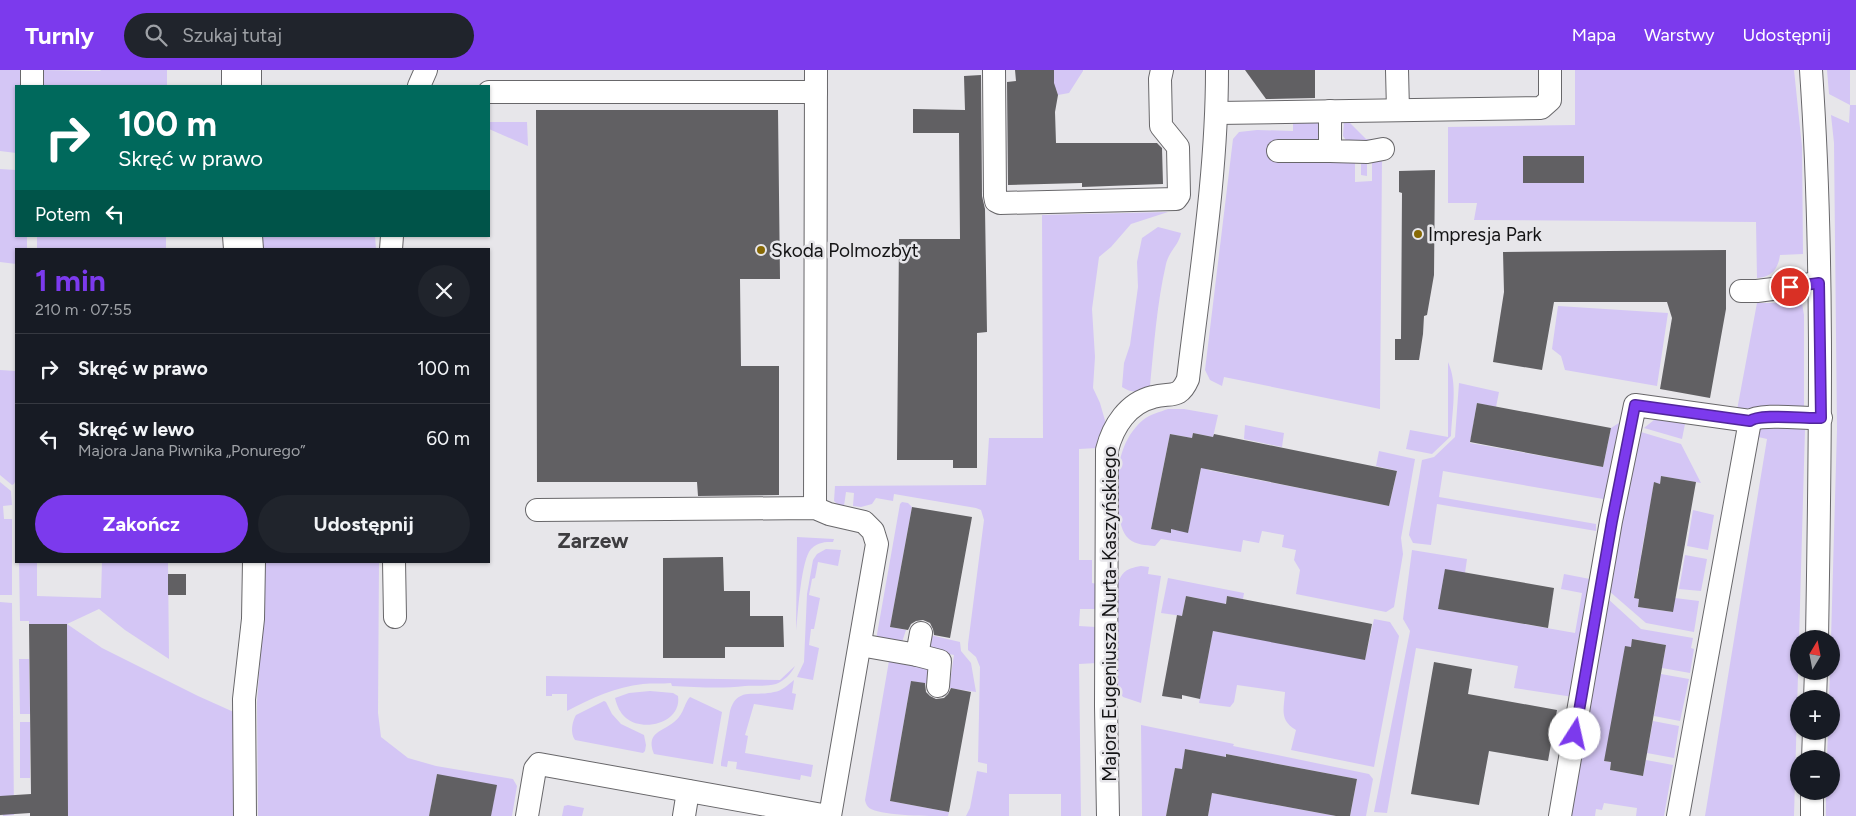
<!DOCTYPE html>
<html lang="pl">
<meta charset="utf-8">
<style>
body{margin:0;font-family:Figtree,sans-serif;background:#20242c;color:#f1f3f6;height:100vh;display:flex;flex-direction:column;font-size:19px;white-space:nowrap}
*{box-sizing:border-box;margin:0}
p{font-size:16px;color:#9ea1a6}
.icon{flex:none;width:28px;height:28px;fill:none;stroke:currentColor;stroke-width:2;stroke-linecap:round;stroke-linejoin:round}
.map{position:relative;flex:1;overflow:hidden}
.panel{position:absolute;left:15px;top:178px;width:475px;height:315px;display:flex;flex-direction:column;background:#171b24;border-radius:0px;box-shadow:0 1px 4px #0004}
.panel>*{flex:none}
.hud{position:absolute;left:15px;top:15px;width:475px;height:152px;border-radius:0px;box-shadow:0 1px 4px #0004;background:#00695c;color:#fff;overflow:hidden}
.needle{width:32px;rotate:10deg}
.controls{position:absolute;left:1790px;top:560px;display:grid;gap:10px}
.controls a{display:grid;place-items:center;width:50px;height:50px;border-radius:50%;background:#171b24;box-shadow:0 1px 4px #0004;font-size:25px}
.pin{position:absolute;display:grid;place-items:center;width:42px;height:42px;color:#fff;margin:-21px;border:2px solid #fff;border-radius:50%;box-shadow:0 1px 5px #0007}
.me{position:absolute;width:55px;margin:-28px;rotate:10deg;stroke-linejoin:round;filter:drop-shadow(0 0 4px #0008)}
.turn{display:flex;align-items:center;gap:18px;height:105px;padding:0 20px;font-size:22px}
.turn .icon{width:65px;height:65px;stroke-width:2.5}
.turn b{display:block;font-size:35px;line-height:42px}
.then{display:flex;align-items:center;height:48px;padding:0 20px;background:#0003;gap:10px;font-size:19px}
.round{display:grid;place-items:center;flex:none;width:52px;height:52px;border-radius:26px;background:#20242c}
.overview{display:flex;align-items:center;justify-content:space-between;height:85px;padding:0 20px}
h1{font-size:30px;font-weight:700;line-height:38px;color:#7c3aed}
.primary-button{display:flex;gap:10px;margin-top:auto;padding:10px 20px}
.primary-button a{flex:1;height:58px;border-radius:30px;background:#7c3aed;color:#fff;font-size:20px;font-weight:700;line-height:58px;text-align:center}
.primary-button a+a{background:#20242c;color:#f1f3f6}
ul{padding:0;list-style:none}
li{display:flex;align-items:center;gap:15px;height:70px;padding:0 20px;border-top:1px solid #363941}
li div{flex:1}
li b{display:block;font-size:19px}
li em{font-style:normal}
header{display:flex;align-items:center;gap:30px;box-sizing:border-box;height:70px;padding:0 25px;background:#7c3aed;color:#fff}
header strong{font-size:24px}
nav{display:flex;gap:28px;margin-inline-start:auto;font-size:18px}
.search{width:350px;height:45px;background:#20242c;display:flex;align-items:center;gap:12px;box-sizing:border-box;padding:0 18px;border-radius:28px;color:#9ea1a6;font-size:19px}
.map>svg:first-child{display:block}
</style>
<header>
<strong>Turnly</strong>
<div class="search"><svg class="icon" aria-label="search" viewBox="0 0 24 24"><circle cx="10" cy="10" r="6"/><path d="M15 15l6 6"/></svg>Szukaj tutaj</div>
<nav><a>Mapa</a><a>Warstwy</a><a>Udostępnij</a></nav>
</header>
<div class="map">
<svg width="1856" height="746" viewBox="0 0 1856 746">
<rect width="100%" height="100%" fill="#e7e6ea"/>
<g fill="#d4c6f5" fill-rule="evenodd">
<path d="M 0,0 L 25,0 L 25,16 L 16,16 L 16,83 L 0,81 Z"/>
<path d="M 40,0 L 100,1 L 101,0 L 167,0 L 167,16 L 39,16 Z"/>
<path d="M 1052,0 L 1083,0 L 1083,1 L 1069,23 L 1058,25 L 1056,19 L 1053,19 L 1054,14 L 1054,0 Z"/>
<path d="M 1575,0 L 1794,0 L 1802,77 L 1803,184 L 1780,185 C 1778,199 1772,207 1757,208 L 1756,152 L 1474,150 L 1477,133 L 1448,133 L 1448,57 L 1575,55 ZM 1524,86 L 1584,86 L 1584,113 L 1524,113 Z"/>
<path d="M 1827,0 L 1850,0 L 1850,35 L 1856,35 L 1856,746 L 1826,746 L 1826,721 L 1831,721 L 1831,689 L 1827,689 L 1828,661 L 1831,661 L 1831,629 L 1829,629 L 1830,601 L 1831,601 L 1831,569 L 1837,359 L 1834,73 L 1831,45 L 1849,53 L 1850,35 L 1829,24 Z"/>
<path d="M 489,52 L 527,52 L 528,76 L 489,59 Z"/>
<path d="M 1344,52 L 1349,52 L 1366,69 L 1383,69 L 1382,73 L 1348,73 L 1343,66 Z"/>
<path d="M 1293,53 L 1318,53 C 1324,61 1321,67 1315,74 L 1367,89 L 1367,106 L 1361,105 L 1361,92 L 1355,93 L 1355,112 L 1372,111 L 1372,88 L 1382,87 L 1380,339 L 1224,307 L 1222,316 L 1210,310 L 1205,300 L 1233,69 L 1239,62 L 1257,60 L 1293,61 Z"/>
<path d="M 0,99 L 16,100 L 16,166 L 27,166 L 27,179 L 16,179 L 16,194 L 0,192 Z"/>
<path d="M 1168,142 L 1131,154 L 1111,177 L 1099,187 L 1092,239 L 1095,287 L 1093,318 L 1100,333 L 1106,354 L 1097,378 L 1079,379 L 1079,490 L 1092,490 L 1092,513 L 1097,514 L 1097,539 L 1080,539 L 1079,556 L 1096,557 L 1097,593 L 1079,594 L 1081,746 L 1061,746 L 1061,724 L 1009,724 L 1009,746 L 966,746 L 970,738 L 977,701 L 987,703 L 987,694 L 978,692 L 980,597 L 976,587 L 968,580 L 968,574 L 984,450 L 981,440 L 976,438 L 894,424 L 893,431 L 876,428 L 872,434 L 861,437 L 853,436 L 854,423 L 846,422 L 844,436 L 838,435 L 834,431 L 835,416 L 986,415 L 989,368 L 1043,368 L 1042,145 Z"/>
<path d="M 1158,157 L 1181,163 C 1179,175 1169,181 1166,194 C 1157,233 1154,275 1150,316 C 1140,322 1133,324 1122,317 L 1124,293 L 1130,275 L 1138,217 L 1137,192 L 1142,168 Z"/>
<rect x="37" y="166" width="129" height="13"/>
<path d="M 262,166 L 375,166 L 376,179 L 262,179 Z"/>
<path d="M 1757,233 L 1802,233 L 1804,245 L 1804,339 L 1751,338 L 1737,340 Z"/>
<path d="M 1558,236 L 1668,243 L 1657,316 L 1565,300 L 1561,286 L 1552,279 Z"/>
<path d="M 1448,292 C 1458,314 1452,341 1451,366 L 1432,384 L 1406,379 L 1410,360 L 1448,367 Z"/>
<path d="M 0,300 L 16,301 L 16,410 L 14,414 L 12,415 L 0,405 Z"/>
<path d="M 1459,313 L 1499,322 L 1496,337 L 1477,333 L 1470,373 L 1603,397 L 1611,358 L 1622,351 L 1609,430 L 1443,401 L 1439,427 L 1596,454 L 1596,461 L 1437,434 L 1431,475 L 1413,473 L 1409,465 L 1422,390 L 1434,387 L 1455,367 Z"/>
<path d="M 1168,339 L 1184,339 L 1218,345 L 1213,367 L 1193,363 L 1192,368 L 1170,364 L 1151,459 L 1171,462 L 1171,459 L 1188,462 L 1202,394 L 1208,400 L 1389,436 L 1397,401 L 1376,396 L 1379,381 L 1415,389 L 1401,468 L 1403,484 L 1394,537 L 1386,542 L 1296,524 L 1300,500 L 1294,490 L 1296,480 L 1282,477 L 1284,465 L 1262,461 L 1259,473 L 1243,470 L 1241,482 L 1161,469 L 1155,476 C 1146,475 1136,475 1129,469 C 1121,462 1120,450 1118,440 C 1115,409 1117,372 1143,350 C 1150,344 1160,342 1168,339 Z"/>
<path d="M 1665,348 L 1686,349 L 1682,369 L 1644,358 L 1654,350 Z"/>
<path d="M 1245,355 L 1284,363 L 1282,377 L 1244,369 Z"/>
<path d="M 1759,355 L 1805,359 L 1794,746 L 1705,746 L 1767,369 L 1754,366 Z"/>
<path d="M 1641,362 L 1681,374 L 1701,413 L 1661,406 L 1660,414 L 1654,413 L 1649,442 L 1652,457 L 1646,456 L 1641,485 L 1647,486 L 1638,500 L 1634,527 L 1639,529 L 1638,537 L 1672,542 L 1675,528 L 1699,531 L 1694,562 L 1646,553 L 1609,521 L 1638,367 Z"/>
<path d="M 0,412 L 11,421 L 12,435 L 3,436 L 4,449 L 12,449 L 12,525 L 0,525 Z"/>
<path d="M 902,432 L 908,433 L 912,437 L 890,557 L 906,560 L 902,572 L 876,570 L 900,434 Z"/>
<path d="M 1693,440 L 1714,445 L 1708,480 L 1687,476 Z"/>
<path d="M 797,467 L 834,469 L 833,472 C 825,472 818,472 811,479 C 801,490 798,543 796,561 Z"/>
<path d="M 826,479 L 841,480 L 838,496 L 818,492 L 815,508 L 812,509 L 809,525 L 820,528 L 814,559 L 811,559 L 809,575 L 819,578 L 813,610 L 797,607 L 804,592 L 807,524 L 813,490 L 817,484 Z"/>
<path d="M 1412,480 L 1467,489 L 1465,503 L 1439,539 L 1575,563 L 1582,523 L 1561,519 L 1564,504 L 1590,509 L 1573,627 L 1514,618 L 1518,596 L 1416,578 L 1387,743 L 1374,742 L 1410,561 L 1403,549 Z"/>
<path d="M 1685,485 L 1707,489 L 1701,521 L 1679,519 Z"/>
<path d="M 19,491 L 37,491 L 37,526 L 101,528 L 102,491 L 168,491 L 169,589 L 125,560 L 99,539 L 67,554 L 102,578 L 198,626 L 236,643 L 238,746 L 68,746 L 67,554 L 29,554 L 29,551 L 20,551 Z"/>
<path d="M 264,491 L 379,491 L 378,643 L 381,667 L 408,688 L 436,696 L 513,709 L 517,716 L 512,746 L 491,746 L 437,704 L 429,746 L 258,746 L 257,632 L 265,522 Z"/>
<path d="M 1141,496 L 1149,497 L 1148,504 L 1161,506 L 1141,633 L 1123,627 L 1118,620 L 1117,515 C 1123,501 1125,499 1141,496 Z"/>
<path d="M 1168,508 L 1244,523 L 1243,529 L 1227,526 L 1224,542 L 1206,530 L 1186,526 L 1182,546 L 1161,543 Z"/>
<path d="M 1607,528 L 1641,559 L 1693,568 L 1691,578 L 1694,579 L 1690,603 L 1662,598 L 1666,575 L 1633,569 L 1604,691 L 1611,692 L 1610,700 L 1643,706 L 1646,690 L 1673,695 L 1664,746 L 1636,746 L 1637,738 L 1604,733 L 1602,740 L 1596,739 L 1595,746 L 1569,746 Z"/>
<path d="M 0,532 L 12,533 L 14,745 L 3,746 L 2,726 L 0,726 Z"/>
<path d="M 1374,549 L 1390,552 L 1399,566 L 1374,697 L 1291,680 L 1296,660 C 1279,650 1284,639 1285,622 L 1237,615 L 1234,632 L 1230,637 L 1199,633 L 1213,561 L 1365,589 Z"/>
<path d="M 926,564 L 960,572 L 961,581 L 971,593 L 976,622 L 949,618 L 954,585 L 929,580 Z"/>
<path d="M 19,589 L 29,589 L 30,644 L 20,644 Z"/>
<path d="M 889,591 L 926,597 L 929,601 L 928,614 L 911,611 L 890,731 L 949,742 L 948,746 C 930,746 885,746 871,739 C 867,737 866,734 865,730 Z"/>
<path d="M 795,596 C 791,604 784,611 776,614 C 765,617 755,615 745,616 C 721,619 696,617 672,616 L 671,613 C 662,614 652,613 643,614 C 615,617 592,628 567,641 L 567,624 L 552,624 L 552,626 L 546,626 L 546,606 L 780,610 Z"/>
<path d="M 1661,604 L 1689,609 L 1680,651 L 1654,646 Z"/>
<path d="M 794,610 L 792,623 L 796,624 L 793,640 L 754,634 L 745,665 L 748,666 L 745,683 L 813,695 L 811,707 L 801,705 L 800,710 L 736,699 L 737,692 L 728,691 L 727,697 L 721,696 L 721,693 L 730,641 C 737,616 755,627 774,622 C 782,621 788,615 794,610 Z"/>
<path d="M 650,621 L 673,623 L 678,626 C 682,652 644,663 626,648 C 620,643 617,636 615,628 L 629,623 Z"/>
<path d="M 690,627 L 722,642 L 713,694 L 654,684 C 644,659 668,662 679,647 C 684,641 685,632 690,627 Z"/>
<path d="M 604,631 L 606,632 L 612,644 L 621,654 L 644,665 L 646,675 L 645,681 L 643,683 L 575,670 C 570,663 572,652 576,645 Z"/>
<path d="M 1653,651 L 1679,656 L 1674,688 L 1647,683 Z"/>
<rect x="20" y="652" width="10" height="56"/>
<path d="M 1141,655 L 1234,674 L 1233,676 L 1369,704 L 1373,709 L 1366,746 L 1350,746 L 1357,709 L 1226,684 L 1224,693 L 1202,689 L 1203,683 L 1186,679 L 1182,699 L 1175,698 L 1166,746 L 1142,746 Z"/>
<path d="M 1212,723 L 1336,746 L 1208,746 Z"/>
<path d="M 568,735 L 584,738 L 582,746 L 562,746 L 564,736 Z"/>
</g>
<g fill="#616063">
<path d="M 1015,0 L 1054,0 L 1054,13 L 1058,25 L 1055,42 L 1056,73 L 1157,73 L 1162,78 L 1163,114 L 1082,117 L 1082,113 L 1008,115 L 1007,12 L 1016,11 Z"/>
<path d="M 1245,0 L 1315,0 L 1315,28 L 1266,29 Z"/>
<path d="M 981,5 L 982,126 L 985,139 L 987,262 L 977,263 L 977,398 L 953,398 L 953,390 L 897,390 L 899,169 L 960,169 L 959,63 L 913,63 L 913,39 L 965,40 L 964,6 Z"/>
<path d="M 536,40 L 778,40 L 780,209 L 740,209 L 741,296 L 779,296 L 779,425 L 698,426 L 697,412 L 537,412 Z"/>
<rect x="1523" y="86" width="61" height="27"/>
<path d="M 1435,100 L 1434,205 L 1427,245 L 1424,246 L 1423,264 L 1419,290 L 1395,290 L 1395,269 L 1401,269 L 1402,123 L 1399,122 L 1399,101 Z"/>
<path d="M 1726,180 L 1726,239 L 1710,328 L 1660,319 L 1672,248 L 1667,232 L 1554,232 L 1542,300 L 1493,292 L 1504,222 L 1503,182 Z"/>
<path d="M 1477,333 L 1611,358 L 1603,397 L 1470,372 Z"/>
<path d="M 1193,363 L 1213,367 L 1214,364 L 1397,401 L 1389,436 L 1201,398 L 1188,463 L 1171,459 L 1171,463 L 1151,459 L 1170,364 L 1192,368 Z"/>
<path d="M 1661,406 L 1696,412 L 1673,542 L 1638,537 L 1639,529 L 1634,528 L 1654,412 L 1660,414 Z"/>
<path d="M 912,437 L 972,447 L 950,568 L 934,565 L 933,559 L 930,553 L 923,550 L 916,551 L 911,554 L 908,560 L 890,557 Z"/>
<path d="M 723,487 L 724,521 L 750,521 L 750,546 L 783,546 L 784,577 L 725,577 L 725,588 L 663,588 L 663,488 Z"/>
<path d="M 1445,499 L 1554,518 L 1548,558 L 1438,539 Z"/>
<rect x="168" y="504" width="18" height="21"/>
<path d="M 1186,526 L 1226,534 L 1227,526 L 1372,554 L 1365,590 L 1213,561 L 1200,629 L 1182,625 L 1182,629 L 1162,626 L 1177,545 L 1182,546 Z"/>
<path d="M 29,554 L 67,554 L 68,746 L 30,746 L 30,743 L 0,745 L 0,726 L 31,724 Z"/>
<path d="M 1632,569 L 1666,575 L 1643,706 L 1610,700 L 1611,692 L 1604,691 L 1625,576 L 1631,577 Z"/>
<path d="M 1434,592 L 1472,599 L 1468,624 L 1557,640 L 1548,691 L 1489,681 L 1479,735 L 1411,724 Z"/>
<path d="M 911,611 L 925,613 L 926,622 L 930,626 L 936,629 L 944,628 L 948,624 L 951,618 L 971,622 L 949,742 L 890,731 Z"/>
<path d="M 1185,679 L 1226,687 L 1226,684 L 1357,709 L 1350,746 L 1336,746 L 1212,723 L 1208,746 L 1166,746 L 1175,698 L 1182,699 Z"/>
<path d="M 437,704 L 497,715 L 491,746 L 429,746 Z"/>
</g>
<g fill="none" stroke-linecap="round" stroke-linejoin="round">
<g stroke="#68676a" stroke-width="24">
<g id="minor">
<path d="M 233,0 L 233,16"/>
<path d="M 250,0 L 250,16"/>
<path d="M 994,0 L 995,126 L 996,131 L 1000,133 L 1176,129 L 1179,125 L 1178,77 L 1161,56 L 1160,9 L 1162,0"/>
<path d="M 1397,0 L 1398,40"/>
<path d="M 1811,0 C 1824,189 1820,379 1817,569"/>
<path d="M 32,16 L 32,0"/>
<path d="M 419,16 L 426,0"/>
<path d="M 489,22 L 816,22"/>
<path d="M 1330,41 L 1330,81 L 1367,82 L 1383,79"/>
<path d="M 1217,43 L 1541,38 L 1550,30 L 1550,0"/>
<path d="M 1278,81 L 1330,81"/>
<path d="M 234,166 L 235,179"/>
<path d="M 251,166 L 252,179"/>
<path d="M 391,179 L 392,166"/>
<path d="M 1741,221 L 1757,221 L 1819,213"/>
<path d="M 815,438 L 816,0"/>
<path d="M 537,440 L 815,438 L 829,444 L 864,452 L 873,461 L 877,474 L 830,746"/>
<path d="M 394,491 L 395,547"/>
<path d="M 860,575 L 917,585 L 921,563"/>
<path d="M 917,585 L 940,591 L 938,616"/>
<path d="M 1815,629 L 1816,601"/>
<path d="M 1813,689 L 1814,661"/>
<path d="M 245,746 L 244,629 L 253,549 L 254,491"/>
<path d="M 527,746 L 535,699 L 539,694 L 828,746"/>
<path d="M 684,746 L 688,721"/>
<path d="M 1108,746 L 1106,636 L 1107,380 C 1113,356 1128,333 1153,327 C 1171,322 1179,330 1188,309 C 1200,207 1217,104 1217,0"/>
<path d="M 1560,746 L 1611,451 L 1635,335 L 1750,351 C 1760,343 1805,349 1821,348"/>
<path d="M 1678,746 L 1750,351"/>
<path d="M 1812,746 L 1812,721"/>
</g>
</g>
<use href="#minor" stroke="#fff" stroke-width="22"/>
</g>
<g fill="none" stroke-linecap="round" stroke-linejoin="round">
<g stroke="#51269a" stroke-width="12">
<path id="route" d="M 1575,664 L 1612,451 L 1635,335 L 1750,351 C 1760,343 1805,349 1821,348 L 1819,213 L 1790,217"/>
</g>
<use href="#route" stroke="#7c3aed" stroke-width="9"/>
</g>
<g fill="#876905" stroke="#e7e6ea" stroke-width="2">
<circle cx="1418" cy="164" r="5"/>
<circle cx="761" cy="180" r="5"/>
</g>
<g text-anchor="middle" stroke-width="5" stroke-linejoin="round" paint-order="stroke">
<g font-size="19" fill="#141415" stroke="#e7e6ea" text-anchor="start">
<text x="1428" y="171">Impresja Park</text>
<text x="771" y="187">Skoda Polmozbyt</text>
</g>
<g font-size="19" fill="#141415" stroke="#e7e6ea">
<text transform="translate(1109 544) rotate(-90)" y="7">Majora Eugeniusza Nurta-Kaszyńskiego</text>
</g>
<g font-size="21" font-weight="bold" fill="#3e3d40" stroke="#e7e6ea">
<text x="593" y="478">Zarzew</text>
</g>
</g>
</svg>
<div class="controls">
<a><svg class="needle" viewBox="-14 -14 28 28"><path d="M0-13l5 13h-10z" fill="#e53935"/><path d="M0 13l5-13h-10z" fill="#9ea1a6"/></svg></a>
<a>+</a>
<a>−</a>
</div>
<div class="pin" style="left:1790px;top:217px;background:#d93025"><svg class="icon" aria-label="arrive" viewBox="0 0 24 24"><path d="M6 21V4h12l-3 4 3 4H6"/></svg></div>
<svg class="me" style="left:1575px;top:664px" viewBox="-20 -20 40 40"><circle r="19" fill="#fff"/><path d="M0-13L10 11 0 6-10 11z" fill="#7c3aed"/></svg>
<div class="hud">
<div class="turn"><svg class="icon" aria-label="right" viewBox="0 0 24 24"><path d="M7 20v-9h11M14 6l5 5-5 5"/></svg><div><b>100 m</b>Skręć w prawo</div></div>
<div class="then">Potem<svg class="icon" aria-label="left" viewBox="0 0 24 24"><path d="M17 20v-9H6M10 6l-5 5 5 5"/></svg></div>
</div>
<section class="panel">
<div class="overview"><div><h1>1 min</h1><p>210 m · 07:55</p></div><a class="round"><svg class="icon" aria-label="close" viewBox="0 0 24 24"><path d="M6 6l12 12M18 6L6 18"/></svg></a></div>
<ul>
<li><svg class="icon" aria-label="right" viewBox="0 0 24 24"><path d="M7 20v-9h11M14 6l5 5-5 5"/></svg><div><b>Skręć w prawo</b></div><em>100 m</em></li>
<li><svg class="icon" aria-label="left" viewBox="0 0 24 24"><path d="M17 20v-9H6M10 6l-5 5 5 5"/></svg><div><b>Skręć w lewo</b><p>Majora Jana Piwnika „Ponurego”</p></div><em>60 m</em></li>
</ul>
<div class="primary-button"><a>Zakończ</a><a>Udostępnij</a></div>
</section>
</div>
